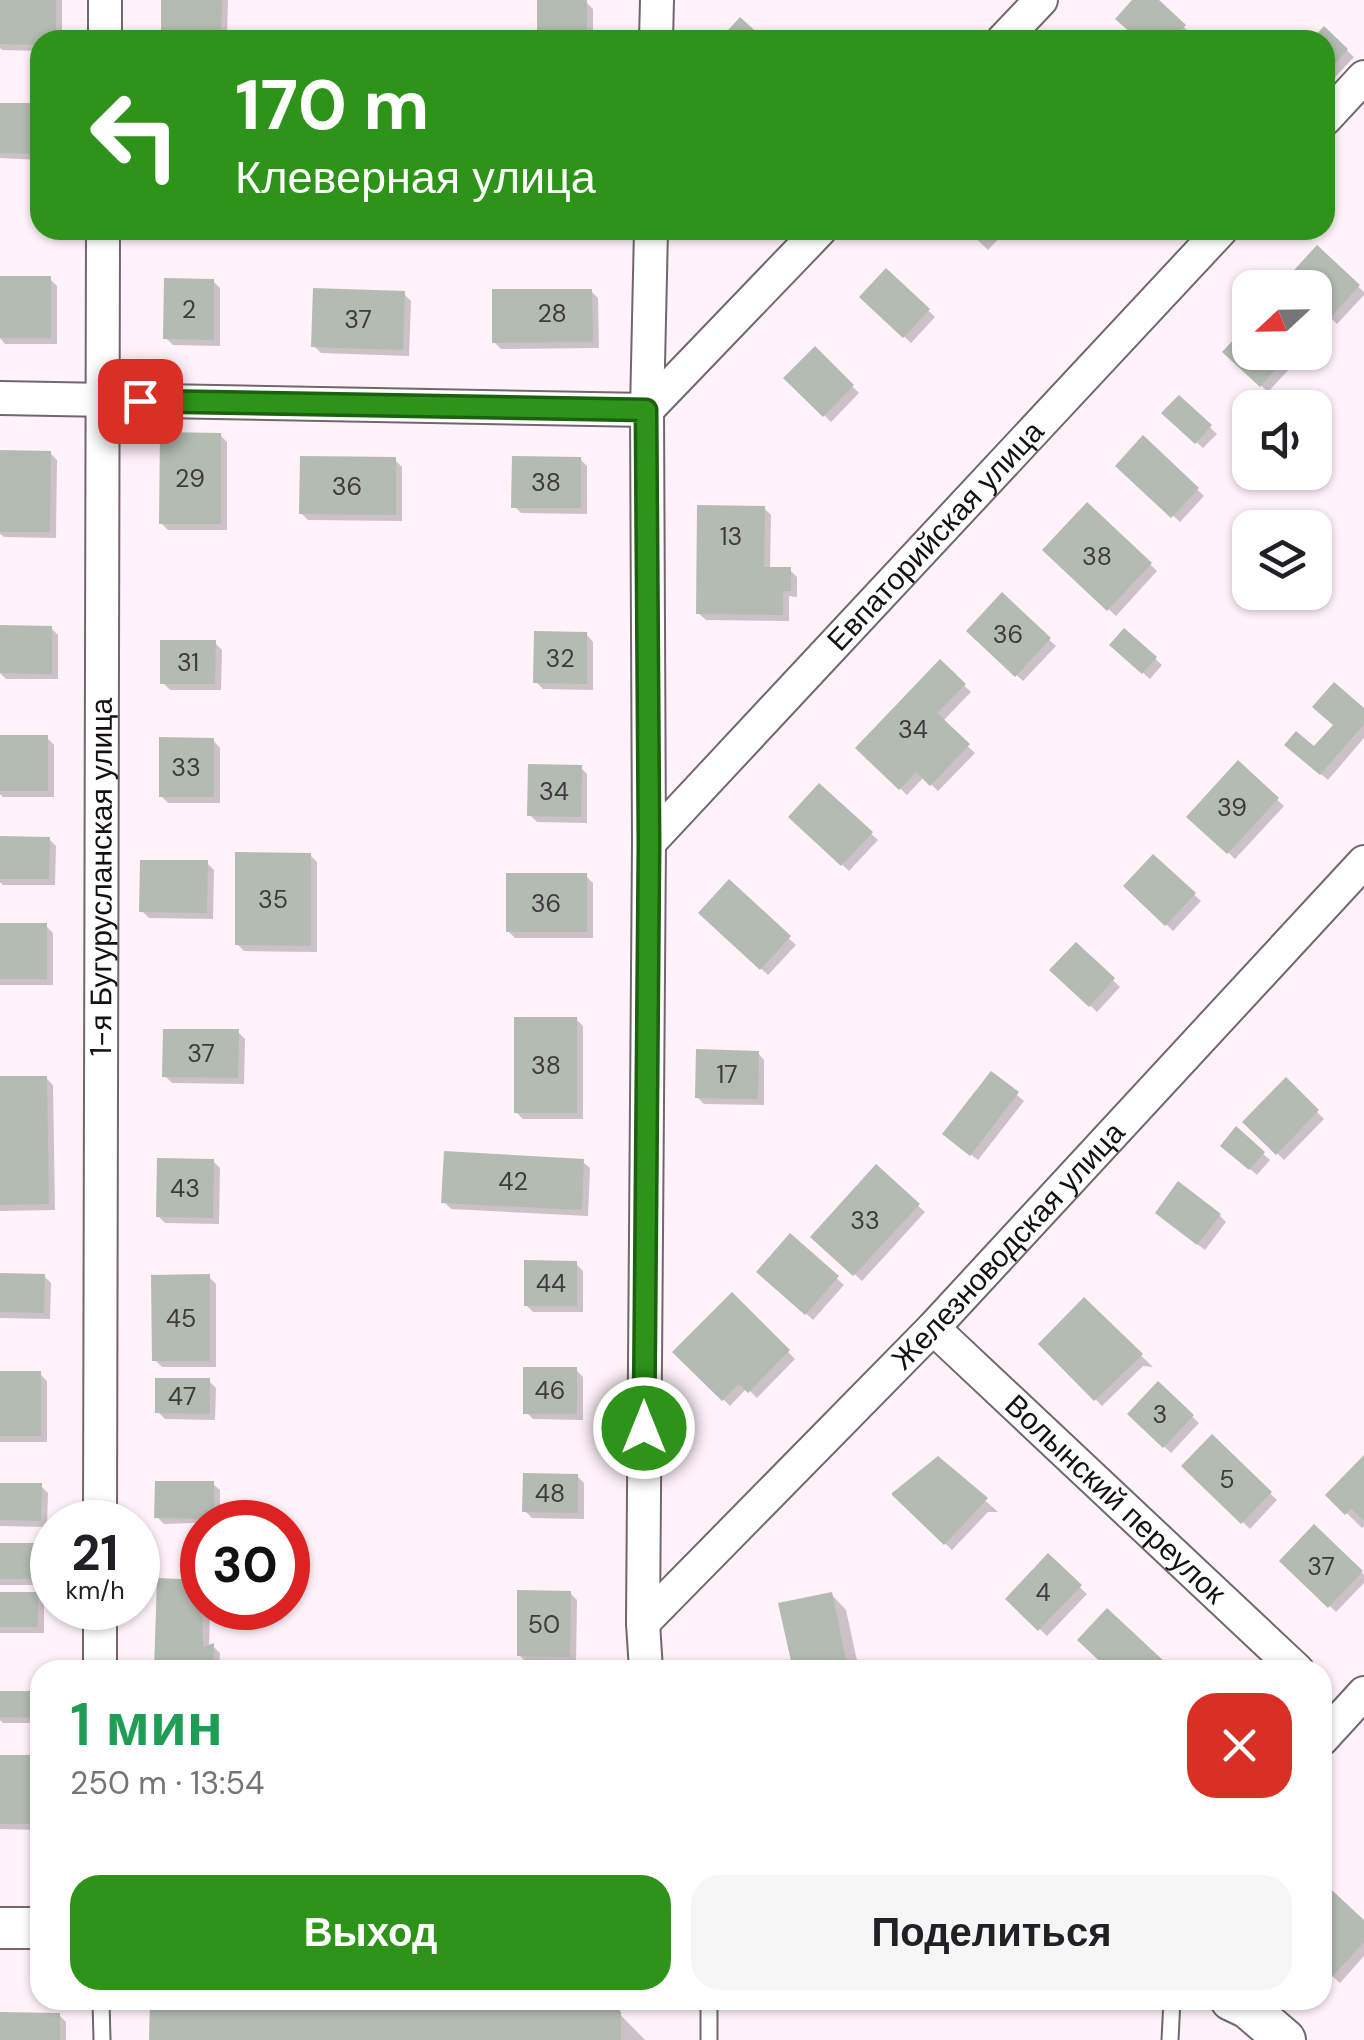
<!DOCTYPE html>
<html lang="ru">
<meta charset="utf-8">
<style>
body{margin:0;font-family:"DM Sans",sans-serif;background:#f6f6f6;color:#202124;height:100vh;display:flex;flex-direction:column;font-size:38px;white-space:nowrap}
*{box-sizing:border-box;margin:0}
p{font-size:32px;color:#757577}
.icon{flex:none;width:55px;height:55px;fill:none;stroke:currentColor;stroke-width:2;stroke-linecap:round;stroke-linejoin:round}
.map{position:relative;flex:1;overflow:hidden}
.panel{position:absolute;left:30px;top:1660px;width:1302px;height:350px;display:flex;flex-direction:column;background:#fff;border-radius:30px;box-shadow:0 2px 8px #0004}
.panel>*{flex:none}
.guide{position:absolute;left:30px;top:30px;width:1305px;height:210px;border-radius:30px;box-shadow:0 2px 8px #0004;background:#2d9419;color:#fff;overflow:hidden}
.needle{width:65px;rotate:248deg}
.fabs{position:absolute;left:1232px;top:270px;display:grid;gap:20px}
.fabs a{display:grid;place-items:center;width:100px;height:100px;border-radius:20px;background:#fff;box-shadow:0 2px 8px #0004;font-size:50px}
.speed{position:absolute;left:30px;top:1500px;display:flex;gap:20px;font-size:50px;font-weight:700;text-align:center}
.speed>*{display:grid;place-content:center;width:130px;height:130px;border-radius:50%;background:#fff;box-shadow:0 2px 8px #0004;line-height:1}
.speed small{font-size:25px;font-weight:400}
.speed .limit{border:15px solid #d22;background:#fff;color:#111}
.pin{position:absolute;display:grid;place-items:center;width:85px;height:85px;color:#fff;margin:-42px;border-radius:20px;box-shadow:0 5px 15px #0006}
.me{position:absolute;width:110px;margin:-55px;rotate:0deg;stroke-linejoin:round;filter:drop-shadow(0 0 8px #0008)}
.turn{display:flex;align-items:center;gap:35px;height:210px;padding:0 40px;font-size:45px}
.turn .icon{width:130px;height:130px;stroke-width:2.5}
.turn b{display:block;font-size:70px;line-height:85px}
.round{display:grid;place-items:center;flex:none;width:105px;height:105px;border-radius:30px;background:#f6f6f6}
.headline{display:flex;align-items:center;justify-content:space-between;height:170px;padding:0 40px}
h1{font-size:60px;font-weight:600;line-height:75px;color:#1e9e55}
.action{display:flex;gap:20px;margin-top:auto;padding:20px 40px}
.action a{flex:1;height:115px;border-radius:30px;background:#2d9419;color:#fff;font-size:40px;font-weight:600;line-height:115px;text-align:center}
.action a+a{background:#f6f6f6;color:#202124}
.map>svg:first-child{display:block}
</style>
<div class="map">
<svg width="1364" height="2040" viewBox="0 0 1364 2040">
<rect width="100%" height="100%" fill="#fff2f9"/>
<g fill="#0003">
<path d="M 0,0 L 62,0 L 62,40 L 40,40 L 40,51 L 2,50 L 0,48 Z"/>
<path d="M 164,0 L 228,0 L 227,38 L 171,38 L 164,31 Z"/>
<path d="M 1136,0 L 1156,0 L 1191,34 L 1185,40 L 1142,40 Z"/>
<path d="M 586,2 L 593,9 L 593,40 L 539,40 Z"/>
<path d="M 1324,29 L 1354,57 L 1328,85 L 1325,82 L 1325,40 L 1314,40 Z"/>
<path d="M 0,106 L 40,106 L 40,160 L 0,158 Z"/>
<path d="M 967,230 L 1007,230 L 988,250 Z"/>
<path d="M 1317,249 L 1364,292 L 1364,295 L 1337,324 L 1315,303 Z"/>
<path d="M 886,271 L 935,317 L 911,343 L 863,297 Z"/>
<path d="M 0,278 L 50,279 L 57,286 L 57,344 L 5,344 L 0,338 Z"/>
<path d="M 213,281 L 220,288 L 220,346 L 173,345 L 166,338 Z"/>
<path d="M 591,291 L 598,298 L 599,348 L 501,349 L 494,342 Z"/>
<path d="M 404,294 L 411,301 L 409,356 L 321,353 L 314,346 Z"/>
<path d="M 1250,326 L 1250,352 L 1282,352 L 1294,364 L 1268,392 L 1226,352 Z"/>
<path d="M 815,350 L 859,393 L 831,422 L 787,378 Z"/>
<path d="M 1179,398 L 1217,434 L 1203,448 L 1165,413 Z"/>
<path d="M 220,435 L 227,442 L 227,530 L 168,530 L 161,523 Z"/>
<path d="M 1143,439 L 1204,496 L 1180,522 L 1118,465 Z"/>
<path d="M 0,453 L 50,453 L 57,460 L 56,538 L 4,537 L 0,534 Z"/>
<path d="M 580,459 L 587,466 L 587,514 L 521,513 L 514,506 Z"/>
<path d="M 395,460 L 402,467 L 402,521 L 308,520 L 301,513 Z"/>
<path d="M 1087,505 L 1157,571 L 1116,616 L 1045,550 Z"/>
<path d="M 764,508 L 771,515 L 770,570 L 790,570 L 797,577 L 797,597 L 789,596 L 789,621 L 706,620 L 698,613 Z"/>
<path d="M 1002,596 L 1056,646 L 1023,681 L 969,631 Z"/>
<path d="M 0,628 L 51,628 L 58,635 L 58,679 L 6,679 L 0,673 Z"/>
<path d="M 1125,631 L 1162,665 L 1150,679 L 1112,645 Z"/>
<path d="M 586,634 L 593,642 L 593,690 L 543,689 L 536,682 Z"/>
<path d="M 215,643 L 222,650 L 221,690 L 170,690 L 163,683 Z"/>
<path d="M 940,663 L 971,692 L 942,722 L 975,753 L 938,791 L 924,777 L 907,795 L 858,748 Z"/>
<path d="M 1364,711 L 1364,738 L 1328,780 L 1294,751 L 1315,750 Z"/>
<path d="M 0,737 L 47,738 L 54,745 L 54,797 L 3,797 L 0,794 Z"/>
<path d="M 213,740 L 220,748 L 220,803 L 168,803 L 161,796 Z"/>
<path d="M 1238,764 L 1284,806 L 1235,859 L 1190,816 Z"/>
<path d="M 580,767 L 587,774 L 587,823 L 537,822 L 530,815 Z"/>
<path d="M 819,786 L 878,840 L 849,871 L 791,817 Z"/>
<path d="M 0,839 L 49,839 L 56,846 L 55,885 L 3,885 L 0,882 Z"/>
<path d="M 310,855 L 317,862 L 317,952 L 244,951 L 237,944 Z"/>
<path d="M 1153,857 L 1201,901 L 1173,931 L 1126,886 Z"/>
<path d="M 207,863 L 214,870 L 213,919 L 149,918 L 142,911 Z"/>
<path d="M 586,876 L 593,883 L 593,938 L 515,938 L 508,931 Z"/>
<path d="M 729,883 L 796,945 L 768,975 L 701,913 Z"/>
<path d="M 0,925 L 46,926 L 53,933 L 53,985 L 0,985 Z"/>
<path d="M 1076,945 L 1120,987 L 1097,1012 L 1053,970 Z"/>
<path d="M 576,1019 L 583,1026 L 583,1119 L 523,1119 L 516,1112 Z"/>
<path d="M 238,1032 L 245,1039 L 244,1084 L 172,1083 L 165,1076 Z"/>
<path d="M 758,1053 L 764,1060 L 764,1105 L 704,1104 L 697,1097 Z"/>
<path d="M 992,1074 L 1024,1101 L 978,1160 L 952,1140 Z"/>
<path d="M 46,1078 L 53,1085 L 55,1210 L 0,1211 L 0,1079 Z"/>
<path d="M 1286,1081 L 1324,1119 L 1284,1160 L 1246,1122 Z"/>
<path d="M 1236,1130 L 1270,1160 L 1257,1175 L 1230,1152 Z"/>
<path d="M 213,1161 L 220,1168 L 219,1224 L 165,1223 L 158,1216 Z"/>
<path d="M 583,1162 L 590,1168 L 588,1216 L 451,1209 L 444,1202 Z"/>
<path d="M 876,1168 L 925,1212 L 862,1281 L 814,1237 Z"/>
<path d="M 1219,1215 L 1226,1222 L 1205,1250 L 1165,1219 Z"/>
<path d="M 791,1237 L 844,1285 L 813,1320 L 760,1271 Z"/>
<path d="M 576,1264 L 583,1271 L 583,1312 L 533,1312 L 526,1305 Z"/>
<path d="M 0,1276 L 44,1276 L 51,1283 L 50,1319 L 0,1318 Z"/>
<path d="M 209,1277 L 216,1284 L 216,1367 L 162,1367 L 155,1360 Z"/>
<path d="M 732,1296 L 795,1359 L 757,1398 L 747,1388 L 730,1406 L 676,1352 Z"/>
<path d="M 1084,1301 L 1153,1367 L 1143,1366 L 1102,1406 L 1042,1344 Z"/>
<path d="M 576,1370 L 583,1377 L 583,1420 L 533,1419 L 526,1412 Z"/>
<path d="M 0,1374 L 40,1374 L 47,1381 L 47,1442 L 0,1442 Z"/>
<path d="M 209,1381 L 216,1388 L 215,1420 L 165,1419 L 158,1412 Z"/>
<path d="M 1158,1385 L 1199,1423 L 1171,1453 L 1130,1414 Z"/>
<path d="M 1212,1438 L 1277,1500 L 1250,1529 L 1184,1466 Z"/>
<path d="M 938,1459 L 998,1512 L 988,1512 L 952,1550 L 909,1508 Z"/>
<path d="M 1364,1459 L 1364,1526 L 1362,1528 L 1328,1495 Z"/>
<path d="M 577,1476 L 584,1483 L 584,1519 L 532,1518 L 525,1511 Z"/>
<path d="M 213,1484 L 220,1490 L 220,1522 L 164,1524 L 157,1517 Z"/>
<path d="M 0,1485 L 41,1486 L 48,1493 L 47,1527 L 0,1526 Z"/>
<path d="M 1314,1528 L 1364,1575 L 1364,1583 L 1336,1612 L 1283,1561 Z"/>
<path d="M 0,1545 L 38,1545 L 45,1552 L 45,1585 L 0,1585 Z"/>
<path d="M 1048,1557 L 1087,1594 L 1047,1636 L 1008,1598 Z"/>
<path d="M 159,1581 L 202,1583 L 202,1608 L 210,1608 L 209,1648 L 213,1646 L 220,1653 L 219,1670 L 157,1670 Z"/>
<path d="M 570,1593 L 577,1600 L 576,1663 L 526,1662 L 519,1655 Z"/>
<path d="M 0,1594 L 37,1594 L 44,1601 L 44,1633 L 0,1633 Z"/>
<path d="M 831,1594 L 846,1610 L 859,1670 L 795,1670 Z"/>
<path d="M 0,1694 L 40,1694 L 40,1723 L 3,1723 L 0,1720 Z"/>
<path d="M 0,1757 L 38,1758 L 40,1760 L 40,1830 L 0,1829 Z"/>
<path d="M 1364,1923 L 1364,1956 L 1340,1983 L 1322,1967 Z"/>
<path d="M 152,2000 L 606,2000 L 645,2040 L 152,2040 Z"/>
<path d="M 0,2015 L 59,2015 L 66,2022 L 66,2040 L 0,2040 Z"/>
</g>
<g fill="#b3bbb2">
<path d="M 0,0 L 56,0 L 56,40 L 40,40 L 40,45 L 0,44 Z"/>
<path d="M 161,0 L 222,0 L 221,33 L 161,32 Z"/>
<rect x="537" y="0" width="50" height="40"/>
<path d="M 1132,0 L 1159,0 L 1186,25 L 1172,40 L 1139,40 L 1115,19 Z"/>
<path d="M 740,17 L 765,40 L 719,40 Z"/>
<path d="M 1324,26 L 1348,49 L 1325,75 L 1325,40 L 1311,40 Z"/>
<path d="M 0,103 L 40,103 L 40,154 L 0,153 Z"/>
<path d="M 1317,245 L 1360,285 L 1329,319 L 1315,306 L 1315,288 L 1295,288 L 1286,279 Z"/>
<path d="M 886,268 L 930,309 L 903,338 L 859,297 Z"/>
<rect x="0" y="276" width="51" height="62"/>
<path d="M 164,278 L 214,279 L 214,340 L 163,339 Z"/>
<path d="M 313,288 L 405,291 L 403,350 L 311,347 Z"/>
<path d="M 492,289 L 592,289 L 593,342 L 492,343 Z"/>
<path d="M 1250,322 L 1250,352 L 1286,352 L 1289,355 L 1260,387 L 1222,352 Z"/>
<path d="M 815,346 L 854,385 L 823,417 L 783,378 Z"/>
<path d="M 1179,395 L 1212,425 L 1195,444 L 1161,413 Z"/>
<path d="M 160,432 L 221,433 L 221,524 L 159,524 Z"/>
<path d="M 1143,435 L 1199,488 L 1171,518 L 1115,466 Z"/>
<path d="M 0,450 L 51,451 L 50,532 L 0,532 Z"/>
<path d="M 300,456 L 396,457 L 396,515 L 299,514 Z"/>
<path d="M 512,456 L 581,457 L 581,508 L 511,508 Z"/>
<path d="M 1087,502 L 1152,563 L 1107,611 L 1042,550 Z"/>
<path d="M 697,505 L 765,506 L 764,567 L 791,567 L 791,591 L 783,591 L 783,615 L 696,614 Z"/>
<path d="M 1002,592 L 1051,638 L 1015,677 L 966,631 Z"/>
<path d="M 0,625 L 52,626 L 52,674 L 0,673 Z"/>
<path d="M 1124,628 L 1157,657 L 1142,674 L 1109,645 Z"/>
<path d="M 534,631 L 587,632 L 587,684 L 533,683 Z"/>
<path d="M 160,640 L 216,640 L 215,684 L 160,684 Z"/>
<path d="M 940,659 L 966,684 L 937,713 L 970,744 L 930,786 L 916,772 L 899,790 L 855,748 Z"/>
<path d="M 1334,682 L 1364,708 L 1364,724 L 1320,775 L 1284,745 L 1296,731 L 1314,746 L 1333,725 L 1312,707 Z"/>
<rect x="0" y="735" width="48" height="56"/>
<path d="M 159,737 L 214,738 L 214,797 L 159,797 Z"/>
<path d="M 1238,760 L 1279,798 L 1227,854 L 1186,817 Z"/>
<path d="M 528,764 L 582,765 L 581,817 L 527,816 Z"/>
<path d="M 819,783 L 873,832 L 841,866 L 788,817 Z"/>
<path d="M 0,836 L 50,837 L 49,879 L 0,879 Z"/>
<path d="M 235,852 L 311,853 L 311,946 L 235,945 Z"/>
<path d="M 1153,854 L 1196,893 L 1165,926 L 1123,886 Z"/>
<path d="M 140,860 L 208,860 L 207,913 L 139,912 Z"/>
<rect x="506" y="873" width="81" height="59"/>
<path d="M 729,879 L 791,936 L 760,970 L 698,913 Z"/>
<rect x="0" y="923" width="47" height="56"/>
<path d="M 1076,942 L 1115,978 L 1089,1007 L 1049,970 Z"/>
<rect x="514" y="1017" width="63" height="96"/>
<path d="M 163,1029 L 239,1029 L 238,1078 L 162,1077 Z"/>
<path d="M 696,1049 L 759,1051 L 758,1099 L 695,1098 Z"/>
<path d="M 991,1071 L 1019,1092 L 970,1156 L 942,1134 Z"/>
<path d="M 0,1076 L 47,1076 L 49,1204 L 0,1205 Z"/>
<path d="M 1286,1077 L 1319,1110 L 1276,1155 L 1242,1122 Z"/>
<path d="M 1236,1126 L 1265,1152 L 1249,1170 L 1220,1146 Z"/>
<path d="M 444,1151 L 584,1159 L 582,1210 L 441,1203 Z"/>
<path d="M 157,1158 L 214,1159 L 213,1218 L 156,1217 Z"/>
<path d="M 876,1164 L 920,1204 L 853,1276 L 810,1237 Z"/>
<path d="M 1178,1181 L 1221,1214 L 1197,1245 L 1155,1213 Z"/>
<path d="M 790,1233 L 839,1276 L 805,1315 L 756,1272 Z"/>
<path d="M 524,1260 L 577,1261 L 577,1306 L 524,1306 Z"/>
<path d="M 0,1273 L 45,1274 L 44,1313 L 0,1312 Z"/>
<path d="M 210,1274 L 210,1361 L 152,1361 L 151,1275 Z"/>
<path d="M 732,1292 L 790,1350 L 748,1393 L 739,1384 L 722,1401 L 672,1352 Z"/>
<path d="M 1084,1297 L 1143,1354 L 1094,1401 L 1038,1344 Z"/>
<rect x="523" y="1367" width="54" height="47"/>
<rect x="0" y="1371" width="41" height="65"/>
<path d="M 155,1378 L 210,1378 L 210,1414 L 155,1413 Z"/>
<path d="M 1158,1381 L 1194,1415 L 1163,1448 L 1127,1414 Z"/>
<path d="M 1212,1434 L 1272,1492 L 1241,1524 L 1181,1466 Z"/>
<path d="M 1364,1455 L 1364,1521 L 1351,1509 L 1345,1515 L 1325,1495 Z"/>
<path d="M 938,1456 L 988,1498 L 944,1545 L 892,1495 L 892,1493 Z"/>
<path d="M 523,1473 L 578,1474 L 578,1513 L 522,1512 Z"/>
<path d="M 155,1481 L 214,1481 L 214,1519 L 154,1518 Z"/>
<path d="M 0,1483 L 42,1483 L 41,1521 L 0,1520 Z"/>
<path d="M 1314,1524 L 1363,1571 L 1328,1608 L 1279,1561 Z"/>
<rect x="0" y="1543" width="39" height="36"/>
<path d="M 1048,1553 L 1082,1585 L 1038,1631 L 1005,1599 Z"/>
<path d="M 157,1578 L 202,1580 L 203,1647 L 214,1643 L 213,1670 L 154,1670 Z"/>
<path d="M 517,1590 L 571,1591 L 570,1657 L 517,1656 Z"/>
<rect x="0" y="1592" width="38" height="35"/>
<path d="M 832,1592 L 848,1670 L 793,1670 L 778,1603 Z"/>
<path d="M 1107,1608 L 1167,1664 L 1162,1670 L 1109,1670 L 1077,1640 Z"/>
<path d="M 0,1691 L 40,1691 L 40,1718 L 0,1717 Z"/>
<path d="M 0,1755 L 39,1755 L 38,1824 L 0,1824 Z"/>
<path d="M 1322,1881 L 1364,1920 L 1364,1942 L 1331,1978 L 1322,1970 Z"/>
<path d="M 150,2000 L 609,2000 L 621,2012 L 621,2040 L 149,2040 Z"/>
<path d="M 0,2012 L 60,2013 L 60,2040 L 0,2040 Z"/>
</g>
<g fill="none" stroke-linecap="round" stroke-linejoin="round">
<g stroke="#71676c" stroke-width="19">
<g id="service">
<path d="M 101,2000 L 102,2040"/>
<path d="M 709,2040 L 709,2000"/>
<path d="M 1170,2040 L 1172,2000"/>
</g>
</g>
<g stroke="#71676c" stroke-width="36">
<g id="minor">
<path d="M 105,40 L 105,0"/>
<path d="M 656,40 L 657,0"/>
<path d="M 1003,40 L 1041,0"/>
<path d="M 1325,119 L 1364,77"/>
<path d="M 0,398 L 647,410 L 820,230"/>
<path id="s1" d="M 649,843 L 1221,230"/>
<path id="s2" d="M 933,1328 L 1297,1670"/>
<path id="s3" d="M 100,1522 L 103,230"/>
<path id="s4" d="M 643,1623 L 933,1328 L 1364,862"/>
<path d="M 100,1670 L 100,1608"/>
<path d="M 646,1670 L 643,1623 L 649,843 L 647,410 L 651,230"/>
<path d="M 1322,1739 L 1364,1693"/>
</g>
</g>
<g stroke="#71676c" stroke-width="44">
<g id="tertiary">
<path d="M 0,1928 L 40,1928"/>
<path d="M 1231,2000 L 1248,2008 L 1285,2040"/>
</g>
</g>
<use href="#service" stroke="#fff" stroke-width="15"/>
<use href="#minor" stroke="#fff" stroke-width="32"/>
<use href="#tertiary" stroke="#fff" stroke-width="40"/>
</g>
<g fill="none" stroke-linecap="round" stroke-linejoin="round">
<g stroke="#1d6010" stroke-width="25">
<path id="route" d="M 140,401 L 646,410 L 649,844 L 644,1428"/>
</g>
<use href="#route" stroke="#2d9419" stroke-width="18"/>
</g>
<g text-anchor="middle" stroke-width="10" stroke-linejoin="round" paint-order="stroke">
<g font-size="25" fill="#3c3c3b">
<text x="189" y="318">2</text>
<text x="552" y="322">28</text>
<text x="358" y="328">37</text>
<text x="190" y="487">29</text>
<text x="546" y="491">38</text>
<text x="347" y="495">36</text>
<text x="731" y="545">13</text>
<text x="1097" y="565">38</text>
<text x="1008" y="643">36</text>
<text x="560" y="667">32</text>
<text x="188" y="671">31</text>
<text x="913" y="738">34</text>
<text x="186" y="776">33</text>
<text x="554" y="800">34</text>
<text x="1232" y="816">39</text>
<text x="273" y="908">35</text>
<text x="546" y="912">36</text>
<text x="201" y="1062">37</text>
<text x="546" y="1074">38</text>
<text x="727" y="1083">17</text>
<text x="513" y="1190">42</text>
<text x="185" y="1197">43</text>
<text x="865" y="1229">33</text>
<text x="551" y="1292">44</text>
<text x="181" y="1327">45</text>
<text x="550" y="1399">46</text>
<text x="182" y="1405">47</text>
<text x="1160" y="1423">3</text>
<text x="1227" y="1488">5</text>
<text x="550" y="1502">48</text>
<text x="1321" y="1575">37</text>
<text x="1043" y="1601">4</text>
<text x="544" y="1633">50</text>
</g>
<g font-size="30" fill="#151113" stroke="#fff">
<text dy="10" stroke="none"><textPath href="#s1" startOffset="420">Евпаторийская улица</textPath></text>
<text dy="10" stroke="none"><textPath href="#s3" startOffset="645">1-я Бугурусланская улица</textPath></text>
<text dy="10" stroke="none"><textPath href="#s4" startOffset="525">Железноводская улица</textPath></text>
<text dy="10" stroke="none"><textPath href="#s2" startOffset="250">Волынский переулок</textPath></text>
</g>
</g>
</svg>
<div class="fabs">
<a><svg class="needle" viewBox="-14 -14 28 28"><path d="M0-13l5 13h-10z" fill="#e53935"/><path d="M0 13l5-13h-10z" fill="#757577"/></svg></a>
<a><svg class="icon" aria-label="sound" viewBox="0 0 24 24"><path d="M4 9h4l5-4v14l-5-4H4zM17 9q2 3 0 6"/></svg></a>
<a><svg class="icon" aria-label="layers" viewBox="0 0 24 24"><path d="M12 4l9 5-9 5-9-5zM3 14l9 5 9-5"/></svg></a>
</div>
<div class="speed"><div>21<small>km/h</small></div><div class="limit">30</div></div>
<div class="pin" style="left:140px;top:401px;background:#d93025"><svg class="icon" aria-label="arrive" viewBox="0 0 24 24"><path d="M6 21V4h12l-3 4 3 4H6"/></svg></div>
<svg class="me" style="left:644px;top:1428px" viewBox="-20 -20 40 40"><circle r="17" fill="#2d9419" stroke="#fff" stroke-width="3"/><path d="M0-11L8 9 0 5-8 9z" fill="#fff"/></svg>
<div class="guide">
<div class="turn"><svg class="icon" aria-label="left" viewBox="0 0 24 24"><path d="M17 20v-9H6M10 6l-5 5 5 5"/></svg><div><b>170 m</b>Клеверная улица</div></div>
</div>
<section class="panel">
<div class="headline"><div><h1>1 мин</h1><p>250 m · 13:54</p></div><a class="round" style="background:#d93025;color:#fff"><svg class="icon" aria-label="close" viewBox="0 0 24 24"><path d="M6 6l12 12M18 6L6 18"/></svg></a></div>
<div class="action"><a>Выход</a><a>Поделиться</a></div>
</section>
</div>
